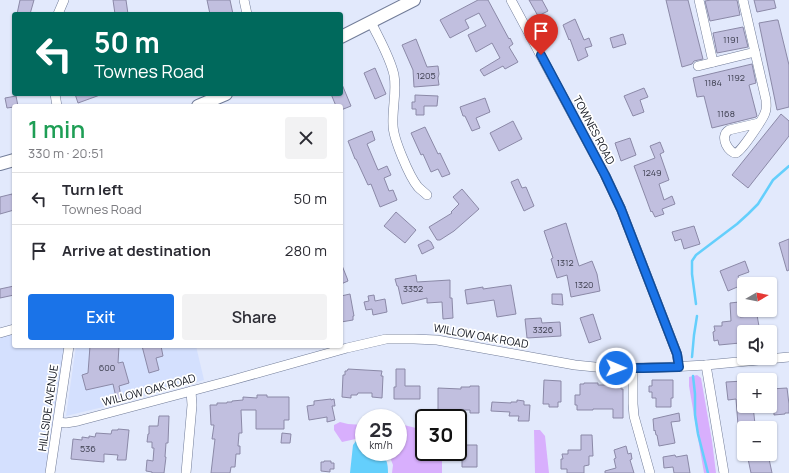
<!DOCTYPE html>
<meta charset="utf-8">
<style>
body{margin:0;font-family:Manrope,sans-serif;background:#f2f2f3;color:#2b2b33;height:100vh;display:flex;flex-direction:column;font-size:15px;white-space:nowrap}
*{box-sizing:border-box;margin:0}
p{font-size:13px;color:#7c7c81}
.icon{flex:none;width:22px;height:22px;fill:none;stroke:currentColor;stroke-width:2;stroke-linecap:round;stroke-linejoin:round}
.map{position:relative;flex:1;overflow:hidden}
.sheet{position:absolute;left:12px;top:104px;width:331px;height:244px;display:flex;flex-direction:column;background:#fff;border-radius:4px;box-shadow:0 1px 3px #0004}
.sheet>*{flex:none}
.top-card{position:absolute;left:12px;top:12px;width:331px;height:84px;border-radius:4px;box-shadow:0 1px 3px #0004;background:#00695c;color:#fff;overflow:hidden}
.needle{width:26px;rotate:81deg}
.fabs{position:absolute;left:737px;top:277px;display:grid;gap:8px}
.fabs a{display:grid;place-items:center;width:40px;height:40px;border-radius:4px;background:#fff;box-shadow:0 1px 3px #0004;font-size:20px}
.speed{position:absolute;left:355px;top:409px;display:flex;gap:8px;font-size:20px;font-weight:700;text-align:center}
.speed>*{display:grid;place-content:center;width:52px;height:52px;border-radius:50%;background:#fff;box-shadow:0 1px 3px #0004;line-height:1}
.speed small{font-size:10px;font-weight:400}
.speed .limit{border:2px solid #111;border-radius:6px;background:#fff;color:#111}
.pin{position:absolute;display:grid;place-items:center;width:34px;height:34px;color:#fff;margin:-41px -17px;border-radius:50% 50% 50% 0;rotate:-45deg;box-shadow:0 0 4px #0007}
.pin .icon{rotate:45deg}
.me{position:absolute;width:44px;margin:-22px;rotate:91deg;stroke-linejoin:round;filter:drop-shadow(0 0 3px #0008)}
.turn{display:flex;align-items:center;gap:14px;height:84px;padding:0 16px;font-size:18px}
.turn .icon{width:52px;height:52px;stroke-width:2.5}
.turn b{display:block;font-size:28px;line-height:34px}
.round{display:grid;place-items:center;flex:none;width:42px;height:42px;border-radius:4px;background:#f2f2f3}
.headline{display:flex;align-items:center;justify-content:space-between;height:68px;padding:0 16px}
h1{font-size:24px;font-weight:600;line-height:30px;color:#1e9e55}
.cta{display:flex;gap:8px;margin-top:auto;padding:8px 16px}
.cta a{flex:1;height:46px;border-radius:4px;background:#1a73e8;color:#fff;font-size:16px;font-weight:600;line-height:46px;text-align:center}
.cta a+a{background:#f2f2f3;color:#2b2b33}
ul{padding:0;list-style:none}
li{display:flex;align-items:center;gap:12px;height:52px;padding:0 16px;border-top:1px solid #e1e1e2}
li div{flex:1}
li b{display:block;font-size:15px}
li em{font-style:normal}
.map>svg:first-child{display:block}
</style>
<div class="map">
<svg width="789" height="473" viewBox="0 0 789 473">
<rect width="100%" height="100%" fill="#e2e9fc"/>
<g fill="#d4e0fe">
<path d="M 14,332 L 14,346 L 65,346 L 47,473 L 0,473 L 0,336 Z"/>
<path d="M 76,346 L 196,346 L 204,380 L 99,408 L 66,416 Z"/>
</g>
<g fill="#d8affd">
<path d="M 697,375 L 701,378 L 712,441 L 716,473 L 704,473 L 689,386 L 689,377 Z"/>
<path d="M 340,422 L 348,424 L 364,425 L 364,439 L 360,438 L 342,442 L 334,430 L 334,425 Z"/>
<path d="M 404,425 L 420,429 L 424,432 L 424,452 L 440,452 L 442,459 L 442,473 L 392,473 L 393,465 L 388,452 L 398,452 L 398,426 Z"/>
<path d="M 534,430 L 540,430 L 545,436 L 549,473 L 535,473 Z"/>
</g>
<path fill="#64cffc" d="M 356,441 L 364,443 L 364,452 L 380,452 C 387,458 388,464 388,473 L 350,473 L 353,445 Z"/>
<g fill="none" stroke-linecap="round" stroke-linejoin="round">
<g stroke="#64cffc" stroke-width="2.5">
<path d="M 696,304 L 692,274 L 692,261 L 696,255 L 737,224 L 748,214 L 758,204 L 773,180 L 789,166"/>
<path d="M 692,357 L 694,335 L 697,316"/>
<path d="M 693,376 L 695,394 L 695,415 L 698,434 L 708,473"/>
</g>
</g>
<g fill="#c1bfdf" stroke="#8b89a7">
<path d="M 20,0 L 34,0 L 30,14 L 17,14 Z"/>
<path d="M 113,0 L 126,0 L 128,14 L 115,14 Z"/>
<path d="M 207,0 L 230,0 L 233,14 L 210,14 Z"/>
<path d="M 478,0 L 488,0 L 509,39 L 510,38 L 513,44 L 509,47 L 518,62 L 505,69 L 503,66 L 484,76 L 480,70 L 500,58 L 492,43 L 476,52 L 468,35 L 486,26 L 479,13 L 465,20 L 469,28 L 450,38 L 440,20 Z"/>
<path d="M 529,0 L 542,0 L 548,11 L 538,16 Z"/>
<path d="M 666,0 L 688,0 L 703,59 L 694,61 L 692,64 L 682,67 Z"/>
<path d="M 711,0 L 737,0 L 740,15 L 710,21 L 705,1 Z"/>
<path d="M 754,0 L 774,0 L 776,8 L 757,12 Z"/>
<path d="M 575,19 L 584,40 L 589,38 L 592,46 L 585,48 L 588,56 L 578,61 L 570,39 L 569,40 L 563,25 Z"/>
<path d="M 776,20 L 778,20 L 789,65 L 789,107 L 777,110 L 759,23 Z"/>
<path d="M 743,27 L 748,47 L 717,53 L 713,33 Z"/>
<path d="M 623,34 L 626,44 L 613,48 L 610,38 Z"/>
<path d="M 416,39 L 427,67 L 438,66 L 439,74 L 438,78 L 439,85 L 414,87 L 413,70 L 402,45 Z"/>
<path d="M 752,64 L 756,83 L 749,85 L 757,116 L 756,117 L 712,128 L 704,96 L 697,97 L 693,78 Z"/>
<path d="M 375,68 L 386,94 L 375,99 L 364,73 Z"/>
<path d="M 341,82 L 351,106 L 341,110 L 341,106 L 336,106 L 331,94 L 341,94 Z"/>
<path d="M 644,88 L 648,97 L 640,100 L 644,112 L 633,116 L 624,96 Z"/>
<path d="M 75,94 L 100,94 L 100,95 L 78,103 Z"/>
<path d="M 415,95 L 438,96 L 437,106 L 424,106 L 424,115 L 416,115 L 416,109 L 412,109 L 412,102 L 415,102 Z"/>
<path d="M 16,96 L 18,106 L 14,106 L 14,107 L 7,108 L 5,98 Z"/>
<path d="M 485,98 L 490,112 L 476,118 L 480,128 L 472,131 L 465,116 L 463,116 L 460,107 Z"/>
<path d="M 781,114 L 789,121 L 789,136 L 748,188 L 732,175 Z"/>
<path d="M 513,121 L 522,139 L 499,151 L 490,133 Z"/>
<path d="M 425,127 L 438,154 L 440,153 L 450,174 L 442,177 L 438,169 L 431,172 L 423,154 L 421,155 L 411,133 Z"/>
<path d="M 372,131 L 375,140 L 367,144 L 378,170 L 387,166 L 391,175 L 384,178 L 389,191 L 393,190 L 397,200 L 380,207 L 371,184 L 368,185 L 356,159 L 355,159 L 348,141 Z"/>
<path d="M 630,138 L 636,155 L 621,161 L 615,143 Z"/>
<path d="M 660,142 L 664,152 L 660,154 L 669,180 L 659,184 L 664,200 L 672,196 L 675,204 L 662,209 L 664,214 L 655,217 L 652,211 L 651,212 L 647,201 L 634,166 L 655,158 L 650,146 Z"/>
<path d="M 518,179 L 522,188 L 526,187 L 534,206 L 524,211 L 511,182 Z"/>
<path d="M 462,189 L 479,209 L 454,231 L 440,240 L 437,240 L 429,227 L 452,213 L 451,212 L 459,204 L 453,197 Z"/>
<path d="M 12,194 L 14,202 L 14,210 L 0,214 L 0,197 Z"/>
<path d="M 396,212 L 416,230 L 405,243 L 384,226 Z"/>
<path d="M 566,223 L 579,266 L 592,261 L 597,274 L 600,291 L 571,297 L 567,275 L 557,278 L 551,259 L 553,258 L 544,231 Z"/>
<path d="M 694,226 L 700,244 L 684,249 L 681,239 L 675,241 L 672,232 Z"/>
<path d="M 789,239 L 789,270 L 787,271 L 779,243 Z"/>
<path d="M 428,240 L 431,242 L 434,248 L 422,254 L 418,245 Z"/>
<path d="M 745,261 L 749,272 L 738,276 L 742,285 L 728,291 L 720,271 Z"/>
<path d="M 341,263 L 347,278 L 348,281 L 341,284 Z"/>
<path d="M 416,275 L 417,282 L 450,280 L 450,298 L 452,298 L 453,318 L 443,319 L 442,302 L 427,303 L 427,298 L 402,304 L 398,286 L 397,286 L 395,279 Z"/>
<path d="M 511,285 L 516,314 L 497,317 L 494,300 L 467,304 L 465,290 L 483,287 L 483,289 Z"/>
<path d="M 14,286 L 14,295 L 0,298 L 0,289 Z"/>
<path d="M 350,294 L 354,316 L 353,316 L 353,320 L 341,322 L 341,296 Z"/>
<path d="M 552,294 L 562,294 L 563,305 L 552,304 Z"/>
<path d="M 374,295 L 375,301 L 385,299 L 387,312 L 373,315 L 372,309 L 366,310 L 364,302 L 369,301 L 368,296 Z"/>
<path d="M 739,302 L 740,317 L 757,315 L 760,332 L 739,332 L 740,343 L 719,345 L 718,340 L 714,341 L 713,332 L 715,331 L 714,326 L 722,326 L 722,322 L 731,321 L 730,303 Z"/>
<path d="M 593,314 L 601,339 L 589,343 L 580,318 Z"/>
<path d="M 541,318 L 542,323 L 560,322 L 561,336 L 527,338 L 525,319 Z"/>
<path d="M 90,346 L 119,346 L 118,363 L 123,362 L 129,383 L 119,386 L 122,401 L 117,402 L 113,384 L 86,390 L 82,375 L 88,373 Z"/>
<path d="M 142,346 L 161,346 L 163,356 L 156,358 L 159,370 L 149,373 Z"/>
<path d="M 348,369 L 382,371 L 381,376 L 383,376 L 382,398 L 372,397 L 372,393 L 358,393 L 357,395 L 351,395 L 351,398 L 342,397 L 343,375 L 345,375 L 345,371 L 347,371 Z"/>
<path d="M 396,369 L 405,369 L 405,386 L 420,386 L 420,399 L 394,399 L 394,387 L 396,387 Z"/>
<path d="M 544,380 L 561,381 L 561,402 L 558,402 L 558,407 L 549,407 L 549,404 L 543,404 Z"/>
<path d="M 652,380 L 673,380 L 673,398 L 671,398 L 671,407 L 656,407 L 656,398 L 652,398 L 652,392 L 649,392 L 649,386 L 652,386 Z"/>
<path d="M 744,381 L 744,406 L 753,406 L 755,424 L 738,425 L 736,399 L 728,400 L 726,382 Z"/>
<path d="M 584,383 L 598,383 L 598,385 L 614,385 L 614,387 L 621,387 L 621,389 L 623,389 L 623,418 L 613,418 L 613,409 L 593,409 L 593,410 L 577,410 L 577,405 L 575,405 L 575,395 L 580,395 L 580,384 L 584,384 Z"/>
<path d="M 470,386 L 479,386 L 479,413 L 470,413 L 470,410 L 455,410 L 455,412 L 438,412 L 438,388 L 461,389 L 461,387 L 470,387 Z"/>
<path d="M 787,388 L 789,404 L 789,413 L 785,413 L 785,414 L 774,415 L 774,410 L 770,411 L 770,389 Z"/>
<path d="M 257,395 L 267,395 L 267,397 L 289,397 L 289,420 L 284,420 L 284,429 L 256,429 L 256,410 L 241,410 L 242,433 L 239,433 L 238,446 L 240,446 L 240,454 L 236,454 L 235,467 L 231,467 L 230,473 L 211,473 L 215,439 L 212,439 L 214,425 L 211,425 L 210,405 L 217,405 L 217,403 L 227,403 L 227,402 L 232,402 L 232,401 L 243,400 L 243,397 L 257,398 Z"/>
<path d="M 331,399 L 331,400 L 334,399 L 335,406 L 332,406 L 335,420 L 327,422 L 327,417 L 309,420 L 307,406 L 314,405 L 314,401 Z"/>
<path d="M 517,400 L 524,401 L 524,405 L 530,405 L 529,421 L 518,421 L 519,416 L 509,416 L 510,412 L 491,411 L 492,402 L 511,403 L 511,402 L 517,402 Z"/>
<path d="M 679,413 L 680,421 L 671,422 L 675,443 L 659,446 L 657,435 L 656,435 L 655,430 L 654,431 L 653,419 Z"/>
<path d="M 159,416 L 169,416 L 168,443 L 166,443 L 165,457 L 166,457 L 164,473 L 152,473 L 152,472 L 146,471 L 147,460 L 153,461 L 154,448 L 152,448 L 152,442 L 147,442 L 148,434 L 149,434 L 149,426 L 158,426 Z"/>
<path d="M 118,429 L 129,430 L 126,460 L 117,460 L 118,455 L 104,454 L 104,462 L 71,459 L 73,439 L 82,440 L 82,437 L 89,438 L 89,436 L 95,437 L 96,433 L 111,434 L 112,430 L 118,430 Z"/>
<path d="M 282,433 L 291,434 L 290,443 L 281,443 Z"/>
<path d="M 581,435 L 592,435 L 593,456 L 589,456 L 589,465 L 584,466 L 584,473 L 567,473 L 567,469 L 561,469 L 561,459 L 563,459 L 562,454 L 568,454 L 568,450 L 581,450 Z"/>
<path d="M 466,445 L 477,445 L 477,467 L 462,467 L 462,451 L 466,451 Z"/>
<path d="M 626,446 L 628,454 L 631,453 L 632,459 L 630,460 L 634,473 L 605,473 L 605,471 L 616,468 L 614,459 L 616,458 L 614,450 Z"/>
<path d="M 747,454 L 768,454 L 772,473 L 751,473 Z"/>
<path d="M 675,455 L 676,457 L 687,455 L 690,473 L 674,473 L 673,467 L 664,468 L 663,457 Z"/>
<path d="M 324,461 L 331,461 L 331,463 L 334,463 L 334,469 L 330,469 L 330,472 L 321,471 L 321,462 L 324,462 Z"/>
</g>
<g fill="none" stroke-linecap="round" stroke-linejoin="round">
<g stroke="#717c98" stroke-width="10">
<g id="street">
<path d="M 244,0 L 247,14"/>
<path d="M 511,0 L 605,175 L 621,209 L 677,354 L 679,367"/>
<path d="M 699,0 L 713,62"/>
<path d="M 743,0 L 766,100 C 766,105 767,109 765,113 C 763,119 741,152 736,153 C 730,154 718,137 729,130 L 759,123"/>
<path d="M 58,14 L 64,0"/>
<path d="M 371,22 C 379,39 390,57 394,75 C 397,91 392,109 393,125 C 393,138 409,176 418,187 C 421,190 424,192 427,195"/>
<path d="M 698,66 L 755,52"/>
<path d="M 55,94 L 57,106"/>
<path d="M 0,333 L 14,329"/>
<path d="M 706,365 L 724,473"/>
<path d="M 633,368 L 633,404 L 634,416 L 650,473"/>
<path d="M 58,422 L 66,423 L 78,421 L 229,381 L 347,348 L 386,339 L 414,339 L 437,340 L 575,365 L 605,368 L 633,368 L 670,367 L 706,365 L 789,357"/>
<path d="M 50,473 L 69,346"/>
<path d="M 186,473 L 192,405 L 191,391"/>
</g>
</g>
<g stroke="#717c98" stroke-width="14">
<g id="secondary">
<path d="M 341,37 L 414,0"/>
<path d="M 198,106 L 226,94"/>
<path d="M 0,164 L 14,160"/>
</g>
</g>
<use href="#street" stroke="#fff" stroke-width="9"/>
<use href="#secondary" stroke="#fff" stroke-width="12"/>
</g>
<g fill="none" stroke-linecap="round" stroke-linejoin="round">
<g stroke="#114b97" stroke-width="10">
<path id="route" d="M 541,55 L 605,175 L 621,209 L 677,354 L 679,367 L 643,368 L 616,368"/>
</g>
<use href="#route" stroke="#1a73e8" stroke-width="7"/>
</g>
<g text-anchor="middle" stroke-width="3.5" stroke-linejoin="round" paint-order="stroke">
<g font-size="9" fill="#3c3e4e">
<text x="731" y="43">1191</text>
<text x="426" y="79">1205</text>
<text x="736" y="81">1192</text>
<text x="713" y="86">1184</text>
<text x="726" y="117">1168</text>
<text x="652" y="176">1249</text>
<text x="565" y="266">1312</text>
<text x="584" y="288">1320</text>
<text x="413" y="292">3352</text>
<text x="543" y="333">3326</text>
<text x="107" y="371">600</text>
<text x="88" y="452">536</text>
</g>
<g font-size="11" fill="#0f131d" stroke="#fff">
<text transform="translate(594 130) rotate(62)" y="4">TOWNES ROAD</text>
<text transform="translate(481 336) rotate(10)" y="4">WILLOW OAK ROAD</text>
<text transform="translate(149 390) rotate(-15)" y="4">WILLOW OAK ROAD</text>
<text transform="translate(48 408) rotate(-82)" y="4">HILLSIDE AVENUE</text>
</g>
</g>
</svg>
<div class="fabs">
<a><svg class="needle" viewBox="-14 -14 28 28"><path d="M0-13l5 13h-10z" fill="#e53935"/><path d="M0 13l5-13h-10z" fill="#7c7c81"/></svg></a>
<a><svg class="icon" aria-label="sound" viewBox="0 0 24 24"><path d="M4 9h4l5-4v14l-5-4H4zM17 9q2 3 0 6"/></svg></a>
<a>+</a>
<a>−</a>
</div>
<div class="speed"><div>25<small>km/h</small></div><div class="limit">30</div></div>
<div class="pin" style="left:541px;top:55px;background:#d93025"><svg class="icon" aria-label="arrive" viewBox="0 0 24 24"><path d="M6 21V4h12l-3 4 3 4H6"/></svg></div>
<svg class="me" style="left:616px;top:368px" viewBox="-20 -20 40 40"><circle r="17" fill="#1a73e8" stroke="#fff" stroke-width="3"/><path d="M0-11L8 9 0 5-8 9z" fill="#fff"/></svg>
<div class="top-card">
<div class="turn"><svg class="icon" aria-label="left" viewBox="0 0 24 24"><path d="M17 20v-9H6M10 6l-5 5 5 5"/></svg><div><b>50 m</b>Townes Road</div></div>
</div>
<section class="sheet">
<div class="headline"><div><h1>1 min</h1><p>330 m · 20:51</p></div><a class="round"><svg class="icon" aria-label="close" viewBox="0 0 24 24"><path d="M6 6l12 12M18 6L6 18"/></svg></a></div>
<ul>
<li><svg class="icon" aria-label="left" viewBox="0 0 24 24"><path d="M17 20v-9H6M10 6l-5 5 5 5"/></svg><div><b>Turn left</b><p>Townes Road</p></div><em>50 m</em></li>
<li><svg class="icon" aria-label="arrive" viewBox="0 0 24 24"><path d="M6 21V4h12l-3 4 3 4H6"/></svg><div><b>Arrive at destination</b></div><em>280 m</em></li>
</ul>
<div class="cta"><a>Exit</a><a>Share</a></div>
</section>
</div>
